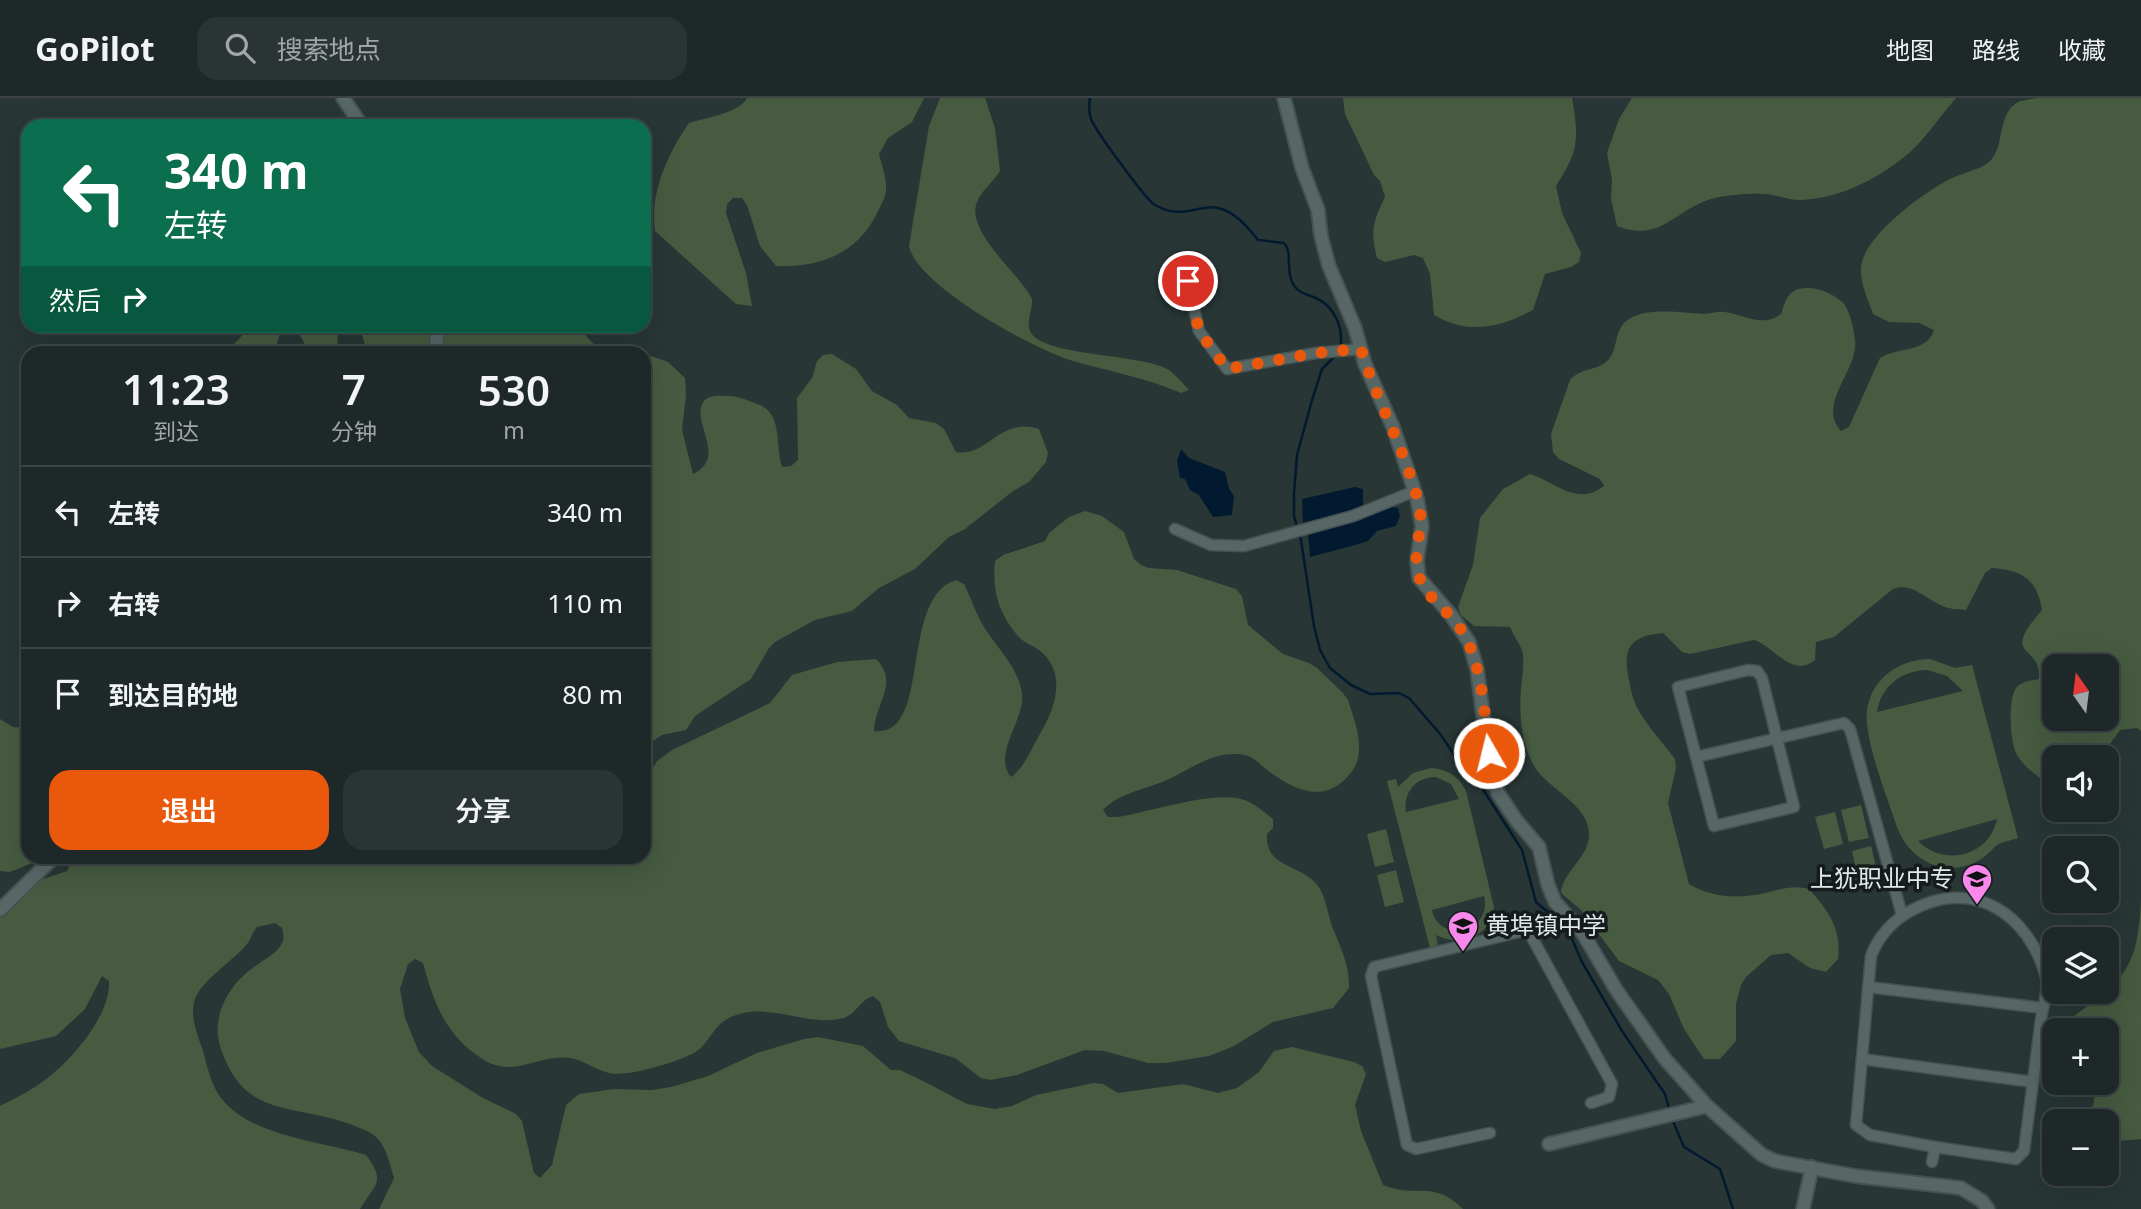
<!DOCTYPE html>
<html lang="zh">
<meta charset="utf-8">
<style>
body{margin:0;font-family:"Noto Sans","Noto Sans SC",sans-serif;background:#2b3434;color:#f1f3f6;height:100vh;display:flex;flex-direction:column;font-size:26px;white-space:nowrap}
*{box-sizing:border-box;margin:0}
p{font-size:23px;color:#a1a6a8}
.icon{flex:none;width:38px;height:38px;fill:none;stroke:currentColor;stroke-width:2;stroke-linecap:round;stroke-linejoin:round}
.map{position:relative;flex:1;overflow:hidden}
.side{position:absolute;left:21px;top:248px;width:630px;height:518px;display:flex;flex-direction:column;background:#1e2828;border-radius:21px;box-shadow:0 7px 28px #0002,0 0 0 2px #3c4445}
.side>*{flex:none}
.top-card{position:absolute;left:21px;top:21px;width:630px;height:214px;border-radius:21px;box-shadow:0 7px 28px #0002,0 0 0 2px #3c4445;background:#0b6e4f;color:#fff;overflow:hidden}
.needle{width:46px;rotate:346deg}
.tools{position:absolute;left:2042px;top:556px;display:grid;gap:14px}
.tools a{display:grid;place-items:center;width:77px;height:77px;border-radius:14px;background:#1e2828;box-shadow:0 7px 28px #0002,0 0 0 2px #3c4445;font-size:35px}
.pin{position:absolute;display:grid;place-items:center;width:60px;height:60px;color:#fff;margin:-30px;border:4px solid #fff;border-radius:50%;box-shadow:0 2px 7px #0007}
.me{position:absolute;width:77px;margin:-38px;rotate:352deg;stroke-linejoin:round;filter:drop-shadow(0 0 5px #0008)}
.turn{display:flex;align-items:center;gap:24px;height:147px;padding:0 28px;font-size:32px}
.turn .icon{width:91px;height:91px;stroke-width:2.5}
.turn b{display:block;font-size:49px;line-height:60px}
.then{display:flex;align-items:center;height:66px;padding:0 28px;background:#0003;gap:14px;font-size:26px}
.eta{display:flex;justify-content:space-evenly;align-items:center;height:119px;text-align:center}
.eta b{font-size:42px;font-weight:600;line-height:49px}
.action{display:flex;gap:14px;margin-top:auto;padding:14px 28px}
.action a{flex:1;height:80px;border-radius:21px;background:#ea580c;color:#fff;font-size:28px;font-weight:600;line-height:80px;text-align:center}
.action a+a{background:#2b3434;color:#f1f3f6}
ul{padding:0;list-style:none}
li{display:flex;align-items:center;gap:21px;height:91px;padding:0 28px;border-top:2px solid #3c4445}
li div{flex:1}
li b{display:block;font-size:26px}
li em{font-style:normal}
header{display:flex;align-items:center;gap:42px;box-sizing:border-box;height:98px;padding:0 35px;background:#1e2828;border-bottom:2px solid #3c4445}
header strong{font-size:33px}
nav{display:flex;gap:38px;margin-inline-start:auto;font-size:24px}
.search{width:490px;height:63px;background:#2b3434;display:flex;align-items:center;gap:18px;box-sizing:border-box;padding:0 24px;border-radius:21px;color:#a1a6a8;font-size:26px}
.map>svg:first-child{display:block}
</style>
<header>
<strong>GoPilot</strong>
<div class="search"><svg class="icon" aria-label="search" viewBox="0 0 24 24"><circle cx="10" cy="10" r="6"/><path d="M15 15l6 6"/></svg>搜索地点</div>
<nav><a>地图</a><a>路线</a><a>收藏</a></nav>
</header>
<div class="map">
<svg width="2141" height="1111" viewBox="0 0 2141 1111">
<rect width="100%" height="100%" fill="#283636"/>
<g fill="#465b40" fill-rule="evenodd">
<path d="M 747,0 L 924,0 L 912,24 L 888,40 L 879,56 C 882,68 887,81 886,93 C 885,100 881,107 878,113 C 859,155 820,170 776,168 L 760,148 L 747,107 L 742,100 L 733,100 L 727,106 L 726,115 L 746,175 L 752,208 L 736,206 L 655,133 C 649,97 668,55 689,25 C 706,20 739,15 747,0 Z"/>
<path d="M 940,0 L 985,0 L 995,30 L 1000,73 C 993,84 982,92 977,104 C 965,134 1020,176 1032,201 C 1033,211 1026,224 1030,233 C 1041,259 1141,255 1169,272 C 1176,277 1183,286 1189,292 L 1181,295 C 1143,279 1112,274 1073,263 C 1035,252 917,188 909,148 L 929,28 Z"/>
<path d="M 1343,0 L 1572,0 C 1579,41 1579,53 1556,88 L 1562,115 L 1581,155 L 1579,164 L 1571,169 L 1545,176 L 1533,212 C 1499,230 1468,237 1434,217 L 1430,176 L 1423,160 L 1414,157 L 1385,164 L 1377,160 C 1370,132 1373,124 1385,99 L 1380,83 L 1374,77 L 1345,16 Z"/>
<path d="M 1632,0 L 1956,0 C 1939,19 1923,45 1903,60 C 1874,83 1837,101 1800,102 C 1788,102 1775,96 1763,96 C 1748,95 1729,97 1715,100 C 1676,109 1662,146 1617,128 L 1611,101 L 1612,82 L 1607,55 L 1619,21 Z"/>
<path d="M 2036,0 L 2141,0 L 2141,633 L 2137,630 L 2120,632 L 2100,660 L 2054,660 L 2054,690 C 2041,680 2026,672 2017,657 C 2010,645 2008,605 2015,592 C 2020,583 2031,583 2039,581 C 2042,545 1998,562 2042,512 C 2037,481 2022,472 1992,470 L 1985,475 L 1966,512 C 1961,511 1954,512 1949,510 C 1929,506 1914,483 1893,491 L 1834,539 L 1816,544 L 1815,562 C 1792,581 1775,549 1754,542 L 1690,556 L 1682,554 L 1663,535 C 1630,538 1622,550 1629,582 C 1631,592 1633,603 1639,613 C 1649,630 1663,645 1675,661 L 1676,670 L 1668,705 L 1689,786 C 1712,800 1739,801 1765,795 C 1780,791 1794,787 1809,791 C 1828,812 1842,831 1838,861 L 1826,874 L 1810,870 L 1788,855 L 1771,857 L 1746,879 L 1741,887 L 1736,906 L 1736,943 L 1720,961 L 1704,961 L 1684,931 L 1669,896 L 1658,882 L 1619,863 L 1581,812 L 1561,795 C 1562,775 1588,760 1589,738 C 1591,707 1547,691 1534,668 C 1521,646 1519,615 1521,590 C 1522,579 1525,563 1522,552 C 1519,545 1513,537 1510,529 L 1474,528 L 1461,517 L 1458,509 L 1473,467 L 1480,420 L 1503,391 L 1530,376 C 1556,384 1576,409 1604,388 L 1600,381 L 1559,361 L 1553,354 L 1551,336 L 1570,282 C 1580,270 1596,273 1607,263 C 1618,253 1614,234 1625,224 C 1643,208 1682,215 1704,216 C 1711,216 1718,213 1725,214 C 1746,217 1761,230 1781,216 C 1784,208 1786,197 1794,193 C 1809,185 1834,195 1844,206 C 1850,213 1854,232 1855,242 C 1859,272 1816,306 1841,333 L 1849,329 L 1880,260 C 1897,249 1927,255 1934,232 L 1919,225 L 1889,224 L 1873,216 C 1868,202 1860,185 1861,170 C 1863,138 1923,95 1950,81 C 1962,75 1979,72 1989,64 C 2005,50 1997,19 2015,6 C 2020,2 2029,2 2036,0 ZM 2054,569 L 2107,569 L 2107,621 L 2054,621 Z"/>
<path d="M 251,228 L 577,228 L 602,255 L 367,255 L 362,236 L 346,229 L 338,232 L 337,255 L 308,255 C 303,240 298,228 280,235 L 274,255 L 225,256 Z"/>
<path d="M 832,256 L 856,271 L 872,293 L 897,307 L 909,320 L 936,325 L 944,331 L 956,354 C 987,360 1000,318 1039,331 L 1048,355 L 1046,364 L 1029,384 L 1013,393 L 965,431 L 949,439 L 915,471 L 879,490 L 852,513 L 815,522 L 775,544 L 769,550 L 751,581 L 695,618 L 686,632 L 662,637 L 644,649 L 644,264 L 651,258 L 668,264 L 685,280 L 686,297 L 682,332 L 693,376 C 729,359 689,323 704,303 C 710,296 721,298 730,298 C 742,299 749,303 760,307 C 783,317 775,348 782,369 L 791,368 L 798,362 L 797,300 L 812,280 L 817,263 L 823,257 Z"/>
<path d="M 1085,413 L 1102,418 L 1124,434 L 1134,461 L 1141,467 L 1149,470 L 1177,472 L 1236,491 L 1242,498 L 1248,527 L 1283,556 L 1309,565 L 1317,570 L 1343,595 L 1348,602 C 1356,627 1368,656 1349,677 C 1325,705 1297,694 1270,674 C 1261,668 1255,659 1244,657 C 1236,655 1225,656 1218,658 C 1200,663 1186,673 1169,681 C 1148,691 1120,694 1103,712 L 1108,719 L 1117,719 C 1150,714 1210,693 1241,701 C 1253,704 1264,714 1273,721 L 1273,730 L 1267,736 C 1264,772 1307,766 1320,791 C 1326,802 1328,816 1332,828 C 1340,848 1350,868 1349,890 L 1333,910 L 1273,924 L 1234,948 L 1209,958 L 1166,965 L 1148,965 L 1104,953 L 1085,952 L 1017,977 L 990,982 L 981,980 L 955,960 L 899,943 L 888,929 L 880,904 L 873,898 C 858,903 856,919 839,921 C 803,928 766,902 729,920 C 712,928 709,948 692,956 C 673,965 636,976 615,976 C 599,975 585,962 570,960 C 550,957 532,967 512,969 C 496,970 486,964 474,955 C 443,932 433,901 423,865 L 415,861 L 408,866 L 400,891 L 405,920 L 419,954 L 432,968 L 483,1000 L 516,1016 L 522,1023 L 534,1075 L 540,1080 L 552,1067 L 566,1007 L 579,996 L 614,991 L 652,992 L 671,989 L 708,978 L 757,955 L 804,941 L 818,939 L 863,948 L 891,972 L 900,972 L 925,984 L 967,1006 L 995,1011 L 1012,1008 L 1036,997 L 1094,985 L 1103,986 L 1118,995 L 1183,986 L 1218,995 L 1237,990 L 1259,974 L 1274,953 L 1292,949 L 1354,964 L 1362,968 L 1366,976 L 1355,1007 L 1361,1033 L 1383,1087 C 1419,1101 1433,1081 1463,1111 L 379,1111 L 394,1080 C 390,1067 387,1051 378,1041 C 371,1033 359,1030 350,1026 C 291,1005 245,1021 221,951 C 210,920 228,887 254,869 C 263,862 277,856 282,845 C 285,840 283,835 282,830 L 275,825 L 257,829 C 252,835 251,842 246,847 C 233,863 202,882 195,901 C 189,918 198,938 203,953 C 207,967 210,982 217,994 C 243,1038 321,1043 366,1057 C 386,1084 376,1085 360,1111 L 0,1111 L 0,1008 C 13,1001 26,995 38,987 C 67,968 111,919 109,883 L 102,878 L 85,911 L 56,938 L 0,951 L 0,802 L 23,788 L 67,773 L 72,764 L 71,760 L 512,760 L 526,763 L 543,760 L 644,760 L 644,685 L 657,663 L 672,652 L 770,605 L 792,577 L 837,564 L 876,561 C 900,585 874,607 874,633 C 933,640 898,500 956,482 L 964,486 C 972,502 978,522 988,535 C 1001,554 1019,572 1022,596 C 1025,623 992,655 1011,679 C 1025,669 1032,649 1041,634 C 1056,608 1067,574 1039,552 C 1032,547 1022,544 1017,537 C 998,514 992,492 995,463 L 1003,457 L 1045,443 L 1049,435 L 1069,419 Z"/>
<path d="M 1930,561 L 1955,570 L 1972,567 L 2018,740 C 2012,742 2002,744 1997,747 C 1990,753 1985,760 1976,764 C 1944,780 1909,762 1897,729 C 1887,699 1870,656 1867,626 C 1863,588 1894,561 1930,561 ZM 1927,572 L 1947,578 L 1963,593 L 1877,614 C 1881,588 1901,573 1927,572 ZM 1997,721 C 1989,759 1944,769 1918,743 Z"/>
<path d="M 0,621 L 13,629 L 28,630 L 28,760 L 44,760 L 10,774 L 0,773 Z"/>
<path d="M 1431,670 C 1447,671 1459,678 1466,693 L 1494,809 C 1490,839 1461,850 1436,837 L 1438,848 L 1430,850 L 1387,683 L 1396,681 L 1398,689 L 1413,675 ZM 1436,679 L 1451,686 L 1459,701 L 1406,714 C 1403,694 1416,679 1436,679 ZM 1484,798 C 1488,814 1480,826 1465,833 C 1449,835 1435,828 1432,812 Z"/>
<path d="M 1861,707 L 1869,740 L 1849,744 L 1841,712 Z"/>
<path d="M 1835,714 L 1843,746 L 1824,751 L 1815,719 Z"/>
<path d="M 1386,731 L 1394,764 L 1375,769 L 1367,736 Z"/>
<path d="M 1871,748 L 1879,781 L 1859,786 L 1852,753 Z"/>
<path d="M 1396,772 L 1404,804 L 1385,809 L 1377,777 Z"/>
<path d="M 2141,800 L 2141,1041 L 2107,1044 L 2107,1024 L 2082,1024 C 2094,1009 2097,1004 2092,985 L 2107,985 L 2107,933 L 2074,933 L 2074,918 C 2127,880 2138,868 2141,800 Z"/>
</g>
<g fill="#021a30">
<path d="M 1181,351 L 1189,360 L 1225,374 L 1229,391 L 1234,398 L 1232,417 L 1213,419 L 1199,397 L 1190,392 L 1185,381 L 1180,380 L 1177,363 Z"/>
<path d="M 1355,389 L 1363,391 L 1363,410 L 1303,427 L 1302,401 Z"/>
<path d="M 1393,409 L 1398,410 L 1400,418 L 1396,428 L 1377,433 L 1368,443 L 1359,446 L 1310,459 L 1308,436 Z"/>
</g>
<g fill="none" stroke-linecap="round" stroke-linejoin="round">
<g stroke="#021a30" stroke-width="2.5">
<path d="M 1090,0 C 1089,7 1089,15 1091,21 C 1095,32 1146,102 1155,107 C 1197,131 1210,79 1258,142 L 1284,145 C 1293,154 1285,172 1293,186 C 1299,196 1307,196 1316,200 C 1335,209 1344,230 1340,251"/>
<path d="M 1337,256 L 1322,271 L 1312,302 L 1297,357 L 1294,396 L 1294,418 L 1301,442 L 1314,528 L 1320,552 L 1330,570 L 1351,587 L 1370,596 L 1399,595 L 1409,600 L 1441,637 L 1455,658 L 1473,676 L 1522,752 L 1536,804 L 1557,822 L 1572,841 L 1582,864 L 1622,933 L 1665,996 L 1670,1014"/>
<path d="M 1672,1021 L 1684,1049 L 1720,1071 L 1733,1111"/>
</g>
<g stroke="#465252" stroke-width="13">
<g id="minor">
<path d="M 1188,183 L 1199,233 L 1227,271 L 1316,255 L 1361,251"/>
<path d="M 1175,431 L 1211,447 L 1244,448 L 1353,418 L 1415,393"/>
<path d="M 1748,572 L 1757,573 L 1762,580 L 1794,709 L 1714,728 L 1678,589 Z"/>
<path d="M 1696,659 L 1844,625 L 1850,631 L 1902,817"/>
<path d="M 1868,889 L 2043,910"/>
<path d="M 1862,961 L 2033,984"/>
<path d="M 1490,1035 L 1416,1051 L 1407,1047 L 1371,878 L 1374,869 L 1523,833 L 1529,834 L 1612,986 L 1609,999 L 1591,1005"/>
<path d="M 1932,1064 L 1935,1049 L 2016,1061 L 2024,1053 C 2030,1009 2035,965 2041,921 C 2043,908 2049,891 2046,879 C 2029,816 1973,779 1912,812 C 1892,823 1879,837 1871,858 L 1856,1027 L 1870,1037 L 1935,1049"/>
</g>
</g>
<g stroke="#465252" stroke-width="16">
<g id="tertiary">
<path d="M 343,0 L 362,28"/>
<path d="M 1284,0 L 1302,70 L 1318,112 L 1321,138 L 1329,168 L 1355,230 L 1365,266 L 1393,329 L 1417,400 L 1422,428 L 1417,463 L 1419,480 L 1451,517 L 1469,544 L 1477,571 L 1488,655 L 1498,695 L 1516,722 L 1539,749 L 1548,787 L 1555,804 L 1582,834 L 1617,893 L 1665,961 L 1707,1008 L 1762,1057 L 1775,1063 L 1855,1078 L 1961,1090 L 1982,1103 L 1988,1111"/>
<path d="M 436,256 L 437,228"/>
<path d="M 0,812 L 53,760"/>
<path d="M 1549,1046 L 1707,1008"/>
<path d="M 1803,1111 L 1812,1069"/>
</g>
</g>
<use href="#minor" stroke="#576766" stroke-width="10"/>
<use href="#tertiary" stroke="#576766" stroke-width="12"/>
</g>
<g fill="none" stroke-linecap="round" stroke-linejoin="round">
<path stroke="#ea580c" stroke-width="12" stroke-dasharray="0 21.6" d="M 1188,183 L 1199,233 L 1227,271 L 1316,255 L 1361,251 C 1377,304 1406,353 1419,407 C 1425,431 1410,458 1420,481 C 1427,500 1449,513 1460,530 C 1483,565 1484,615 1489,655"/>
</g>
<defs>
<g id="school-pin" transform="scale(1.575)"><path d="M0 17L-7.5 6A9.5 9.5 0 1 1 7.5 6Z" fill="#f888eb" stroke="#161c1c"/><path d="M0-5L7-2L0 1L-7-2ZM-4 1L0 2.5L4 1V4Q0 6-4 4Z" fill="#111"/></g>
</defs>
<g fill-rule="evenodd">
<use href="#school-pin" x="1977" y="781"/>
<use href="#school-pin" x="1463" y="828"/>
</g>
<g text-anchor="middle" stroke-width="7" stroke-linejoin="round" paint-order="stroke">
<g font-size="24" fill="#e0e9e9" stroke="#161c1c" text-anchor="end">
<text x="1954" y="789">上犹职业中专</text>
<text x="1486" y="836" text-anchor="start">黄埠镇中学</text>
</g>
</g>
</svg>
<div class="tools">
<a><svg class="needle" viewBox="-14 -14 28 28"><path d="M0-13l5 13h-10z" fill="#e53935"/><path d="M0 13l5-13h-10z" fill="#a1a6a8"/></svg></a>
<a><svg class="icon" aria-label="sound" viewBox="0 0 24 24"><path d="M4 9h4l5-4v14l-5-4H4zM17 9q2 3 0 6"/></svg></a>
<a><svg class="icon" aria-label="search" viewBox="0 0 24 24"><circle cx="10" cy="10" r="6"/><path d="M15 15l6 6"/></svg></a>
<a><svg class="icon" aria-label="layers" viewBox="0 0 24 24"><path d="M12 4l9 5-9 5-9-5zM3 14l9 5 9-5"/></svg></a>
<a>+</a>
<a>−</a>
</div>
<div class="pin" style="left:1188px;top:183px;background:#d93025"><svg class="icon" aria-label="arrive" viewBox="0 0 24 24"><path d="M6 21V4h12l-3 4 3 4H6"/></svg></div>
<svg class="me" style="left:1489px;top:655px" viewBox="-20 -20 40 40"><circle r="17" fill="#ea580c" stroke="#fff" stroke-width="3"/><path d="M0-11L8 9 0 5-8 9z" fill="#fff"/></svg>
<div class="top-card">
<div class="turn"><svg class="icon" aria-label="left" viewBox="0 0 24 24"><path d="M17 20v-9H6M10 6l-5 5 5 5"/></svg><div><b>340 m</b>左转</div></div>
<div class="then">然后<svg class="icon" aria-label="right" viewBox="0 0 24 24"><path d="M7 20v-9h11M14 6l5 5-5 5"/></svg></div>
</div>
<section class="side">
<div class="eta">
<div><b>11:23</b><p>到达</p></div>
<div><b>7</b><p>分钟</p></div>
<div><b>530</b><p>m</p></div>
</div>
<ul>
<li><svg class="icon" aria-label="left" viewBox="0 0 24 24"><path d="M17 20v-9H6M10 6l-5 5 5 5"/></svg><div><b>左转</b></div><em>340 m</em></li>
<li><svg class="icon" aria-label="right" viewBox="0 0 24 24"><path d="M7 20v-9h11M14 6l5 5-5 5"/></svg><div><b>右转</b></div><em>110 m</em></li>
<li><svg class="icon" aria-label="arrive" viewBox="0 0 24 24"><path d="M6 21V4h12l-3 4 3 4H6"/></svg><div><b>到达目的地</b></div><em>80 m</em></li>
</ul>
<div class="action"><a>退出</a><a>分享</a></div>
</section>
</div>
